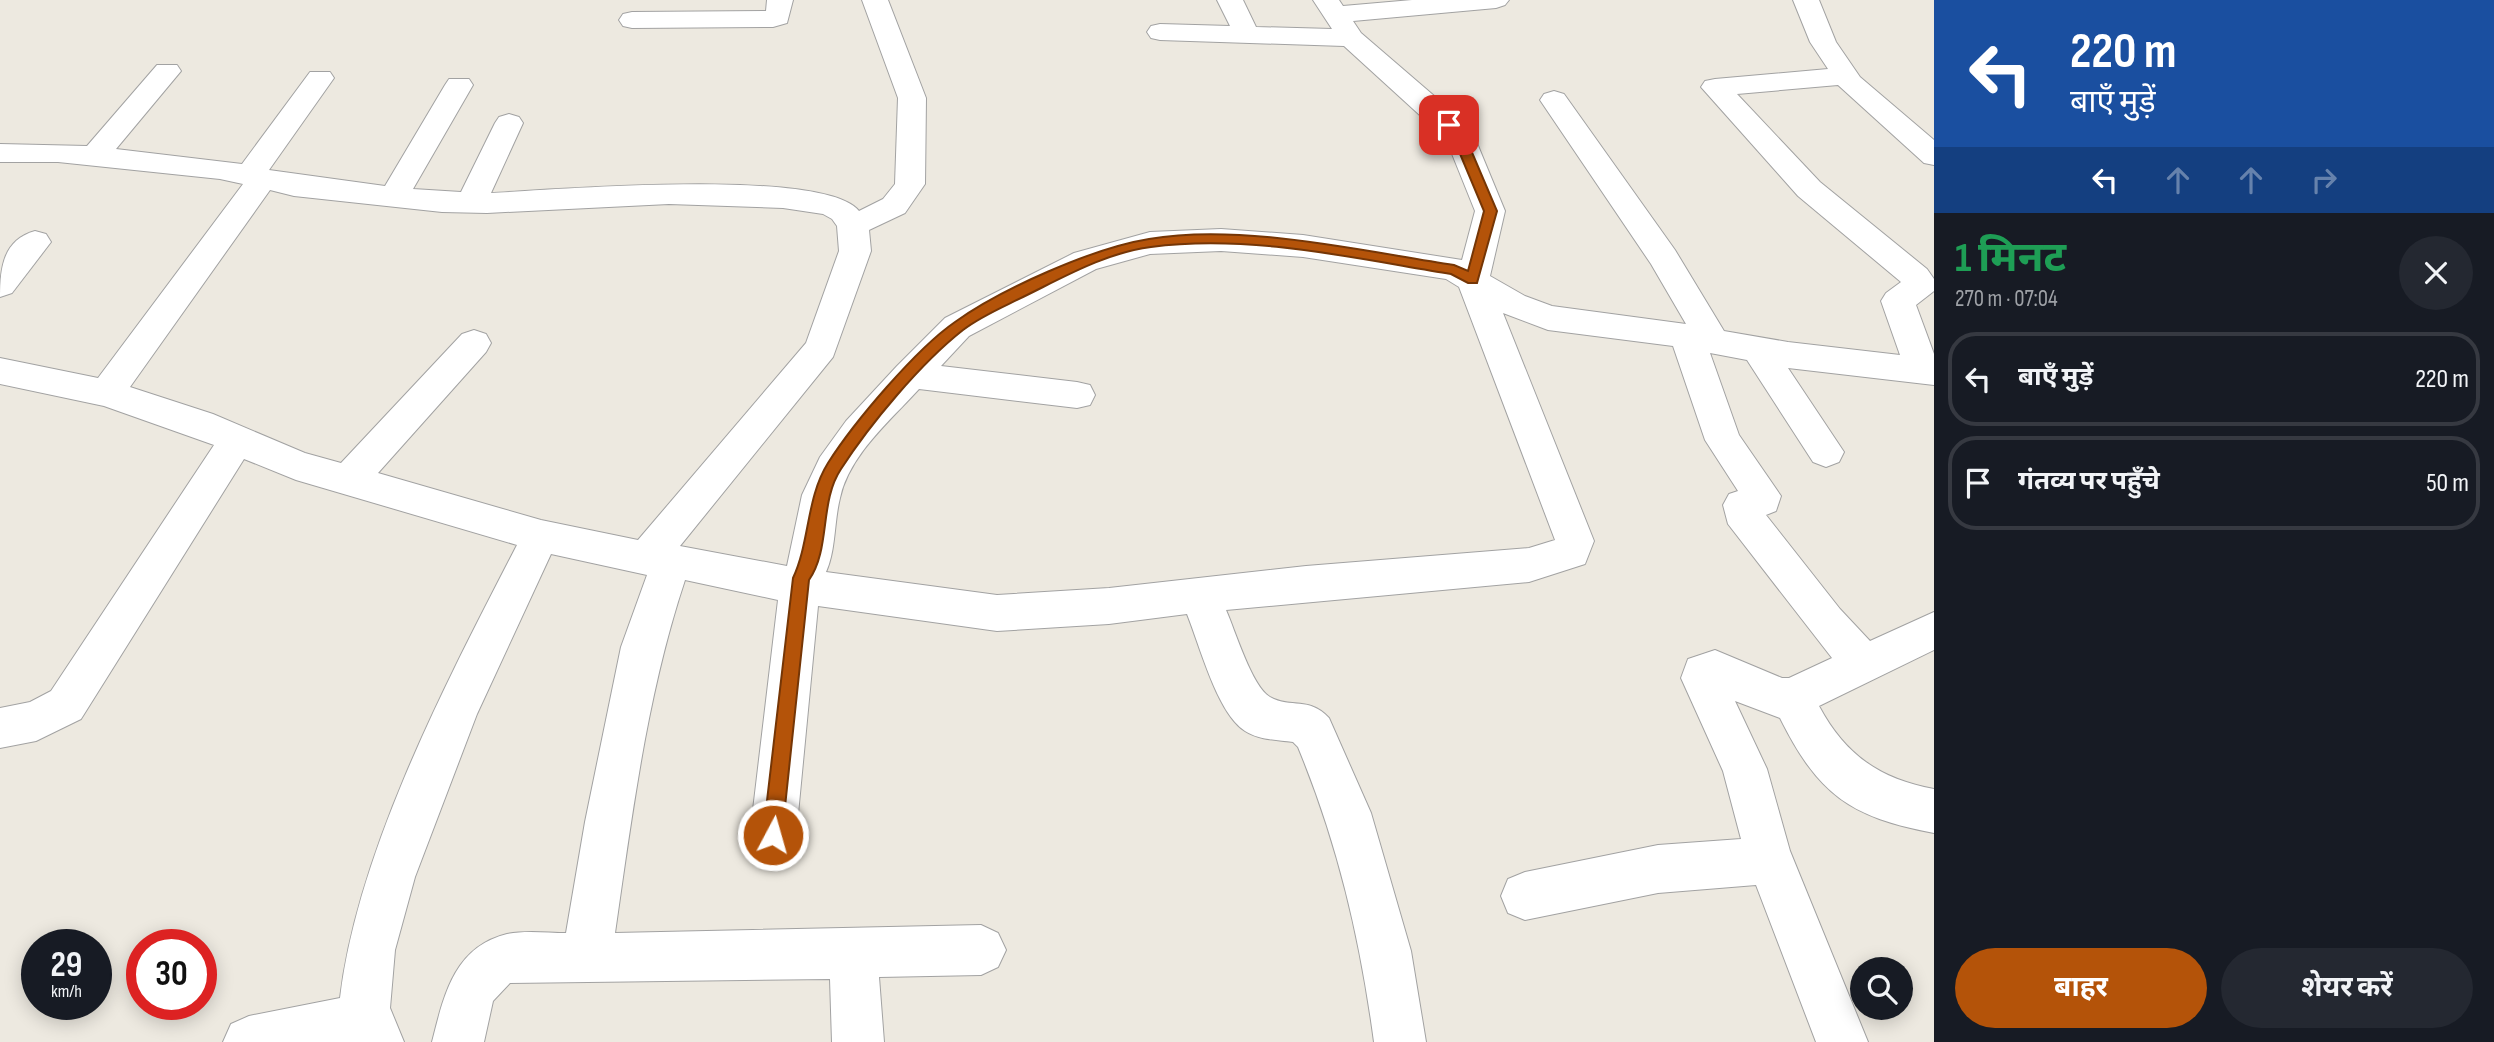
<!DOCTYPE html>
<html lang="hi">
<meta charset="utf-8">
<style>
body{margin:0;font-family:"Sofia Sans Condensed","Noto Sans Devanagari",sans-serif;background:#242831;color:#f1f3f6;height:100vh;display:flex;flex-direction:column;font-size:26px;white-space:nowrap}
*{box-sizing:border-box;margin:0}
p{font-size:23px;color:#9ea1a6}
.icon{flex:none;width:38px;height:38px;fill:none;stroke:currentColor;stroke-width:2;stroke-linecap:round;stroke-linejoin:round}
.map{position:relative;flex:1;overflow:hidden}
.details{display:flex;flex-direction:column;background:#171b24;width:560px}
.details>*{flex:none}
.hud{background:#1a4fa0;color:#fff;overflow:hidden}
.buttons{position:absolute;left:1850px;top:957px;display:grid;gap:14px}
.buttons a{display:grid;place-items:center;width:63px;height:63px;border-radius:50%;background:#171b24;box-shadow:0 4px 18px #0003;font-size:35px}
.speed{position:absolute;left:21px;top:929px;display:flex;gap:14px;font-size:35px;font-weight:700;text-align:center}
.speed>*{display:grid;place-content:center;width:91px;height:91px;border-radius:50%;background:#171b24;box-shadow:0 4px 18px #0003;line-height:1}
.speed small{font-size:18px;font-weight:400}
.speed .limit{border:10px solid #d22;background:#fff;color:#111}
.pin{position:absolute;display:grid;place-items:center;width:60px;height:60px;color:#fff;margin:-30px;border-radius:14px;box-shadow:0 4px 10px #0006}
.me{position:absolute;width:77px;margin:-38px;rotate:6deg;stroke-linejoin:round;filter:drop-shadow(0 0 5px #0008)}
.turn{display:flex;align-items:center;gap:24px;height:147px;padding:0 21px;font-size:32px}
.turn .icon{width:91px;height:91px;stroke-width:2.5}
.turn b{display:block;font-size:49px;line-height:60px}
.lanes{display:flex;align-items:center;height:66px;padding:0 21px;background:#0003;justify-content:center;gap:35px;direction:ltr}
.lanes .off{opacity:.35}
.round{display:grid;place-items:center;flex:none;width:74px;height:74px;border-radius:37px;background:#242831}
.head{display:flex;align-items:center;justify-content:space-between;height:119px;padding:0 21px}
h1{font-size:42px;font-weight:700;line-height:52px;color:#1e9e55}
.cta{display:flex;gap:14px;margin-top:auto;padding:14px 21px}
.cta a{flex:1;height:80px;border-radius:42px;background:#b45309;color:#fff;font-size:28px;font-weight:700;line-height:80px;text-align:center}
.cta a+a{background:#242831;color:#f1f3f6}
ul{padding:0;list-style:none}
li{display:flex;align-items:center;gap:21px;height:94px;margin:0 14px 10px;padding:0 7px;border:4px solid #363941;border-radius:28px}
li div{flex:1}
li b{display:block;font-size:26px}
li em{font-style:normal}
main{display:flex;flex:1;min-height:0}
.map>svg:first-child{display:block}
</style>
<main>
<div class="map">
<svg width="1934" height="1042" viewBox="0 0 1934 1042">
<rect width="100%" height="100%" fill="#ede9e0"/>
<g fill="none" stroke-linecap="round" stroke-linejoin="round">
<g stroke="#a2a2a2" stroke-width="2">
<g id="minor">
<path d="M 767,0 L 793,0 L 787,23 L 773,27 L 632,28 L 623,26 L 619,20 L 623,14 L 632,12 L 766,11 Z"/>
<path d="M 862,0 L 888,0 L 926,98 L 925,184 L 905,213 L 869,230 L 871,251 L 833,357 L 680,546 L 787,566 L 802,495 L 820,457 L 846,421 L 897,366 L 945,318 L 1074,253 L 1150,232 L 1221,229 L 1303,235 L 1462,260 L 1475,211 L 1446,139 L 1344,46 L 1160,40 L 1151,38 L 1147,32 L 1151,26 L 1160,24 L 1230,26 L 1217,0 L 1243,0 L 1256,27 L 1332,29 L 1313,0 L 1339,0 L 1343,6 L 1412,0 L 1509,0 L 1505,5 L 1496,8 L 1353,21 L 1361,33 L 1447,107 L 1474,136 L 1505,211 L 1490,276 L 1525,296 L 1552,306 L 1686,324 L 1651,264 L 1540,100 L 1544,94 L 1554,91 L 1564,94 L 1675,250 L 1724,331 L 1788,342 L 1900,355 L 1881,301 L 1886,293 L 1901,282 L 1798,196 L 1701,87 L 1705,81 L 1715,79 L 1828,69 L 1810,42 L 1793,0 L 1819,0 L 1836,42 L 1860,77 L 1934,140 L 1934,165 L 1924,163 L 1838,85 L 1737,94 L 1820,182 L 1927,269 L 1934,279 L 1934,291 L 1916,305 L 1934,354 L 1934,385 L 1788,368 L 1844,452 L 1839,462 L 1826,467 L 1813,462 L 1747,360 L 1710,353 L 1739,435 L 1781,496 L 1776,511 L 1766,515 L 1840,609 L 1870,641 L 1934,612 L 1934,650 L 1819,706 C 1845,755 1880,779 1934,789 L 1934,833 C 1849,817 1818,794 1780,718 L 1735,701 L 1767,769 L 1790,851 L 1868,1042 L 1816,1042 L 1756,885 L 1658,893 L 1525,920 L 1508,913 L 1501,896 L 1508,879 L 1525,872 L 1658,845 L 1741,839 L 1723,771 L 1681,678 L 1688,659 L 1715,650 L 1782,678 L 1789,678 L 1832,658 L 1728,524 L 1723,505 L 1729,494 L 1738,491 L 1705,440 L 1673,346 L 1548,330 L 1503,313 L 1594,541 L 1585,564 L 1529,582 L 1226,610 C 1235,630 1252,687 1270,697 C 1291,709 1309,696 1329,718 L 1371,813 L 1411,951 L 1426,1042 L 1374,1042 C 1360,938 1338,844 1298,747 L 1293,742 C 1278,740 1259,740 1245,731 C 1217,713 1200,646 1187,614 L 1109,624 L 997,631 L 818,606 L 796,835 L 789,851 L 773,858 L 757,851 L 750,835 L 778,600 L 685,580 C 647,694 632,815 615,933 L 981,925 L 998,933 L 1006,950 L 998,967 L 981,975 L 879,977 L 884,1042 L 832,1042 L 830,979 L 510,983 L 493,1001 L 484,1042 L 432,1042 C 444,995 454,947 507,934 C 525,930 548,933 566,933 L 585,822 L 621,647 L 647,575 L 551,554 L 477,714 L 415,877 L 395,950 L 390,1008 L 404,1042 L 223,1042 L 231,1024 L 249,1016 L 340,998 C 358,849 448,679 517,545 L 296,480 L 244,459 L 81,719 L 36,741 L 0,748 L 0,708 L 30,702 L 51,691 L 214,445 L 104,406 L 0,384 L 0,358 L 98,378 L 243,184 L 220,179 L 58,162 L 0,162 L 0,144 L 87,146 L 157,65 L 177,65 L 181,71 L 116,149 L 242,164 L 310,72 L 330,72 L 334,78 L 269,170 L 385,186 L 445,85 L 449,79 L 469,79 L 473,85 L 413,189 L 461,192 L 495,123 L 499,117 L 509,114 L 519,117 L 523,123 L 491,193 C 553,190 824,167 859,211 L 883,199 L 895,184 L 898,98 ZM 270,190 L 294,196 L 442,212 L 487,213 L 669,204 L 783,208 L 823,214 L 832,219 L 837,226 L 839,251 L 806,343 L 638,540 L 541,520 L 378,473 L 486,352 L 491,343 L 486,334 L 474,330 L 462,334 L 341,463 L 305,453 L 213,414 L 130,387 ZM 1221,251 L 1303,257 L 1446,279 L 1459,287 L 1555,540 L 1529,548 L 1306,566 L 1109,588 L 997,595 L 826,572 C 836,550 834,521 840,498 C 849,455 891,420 919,389 L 1077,408 L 1090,405 L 1095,395 L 1090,385 L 1077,382 L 941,366 L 969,336 L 1096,269 L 1150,254 Z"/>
<path d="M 35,231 L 46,234 L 51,242 L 12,293 L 0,297 C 0,268 3,240 35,231 Z"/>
</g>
</g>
<use href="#minor" fill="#fff" fill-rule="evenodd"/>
</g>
<path fill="#b45309" stroke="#753606" stroke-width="2" d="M 1445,122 L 1453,122 L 1465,136 L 1497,211 L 1477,283 L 1468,283 L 1451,274 C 1353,258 1250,234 1151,247 C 1105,253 1064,277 1023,297 C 1003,307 981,316 963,330 C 921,363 870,424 841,469 C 819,502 831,548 809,580 L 782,835 L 779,841 L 773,844 L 766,841 L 763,835 L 793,578 C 810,542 806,498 828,463 C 854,422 916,349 955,322 C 1001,289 1093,248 1149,239 C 1241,223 1361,251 1454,265 L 1468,271 L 1484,211 L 1453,137 L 1443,125 Z"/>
</svg>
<div class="buttons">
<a><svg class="icon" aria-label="search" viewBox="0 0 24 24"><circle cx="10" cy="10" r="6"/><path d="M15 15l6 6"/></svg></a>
</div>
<div class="speed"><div>29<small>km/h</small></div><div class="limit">30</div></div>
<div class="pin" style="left:1449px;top:125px;background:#d93025"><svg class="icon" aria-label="arrive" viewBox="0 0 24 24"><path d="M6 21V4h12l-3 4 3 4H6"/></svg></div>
<svg class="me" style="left:773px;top:835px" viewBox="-20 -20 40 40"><circle r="17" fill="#b45309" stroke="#fff" stroke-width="3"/><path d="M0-11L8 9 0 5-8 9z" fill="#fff"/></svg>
</div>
<section class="details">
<div class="hud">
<div class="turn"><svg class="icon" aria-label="left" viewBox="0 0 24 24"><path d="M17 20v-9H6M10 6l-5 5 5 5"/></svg><div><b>220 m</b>बाएँ मुड़ें</div></div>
<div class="lanes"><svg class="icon" aria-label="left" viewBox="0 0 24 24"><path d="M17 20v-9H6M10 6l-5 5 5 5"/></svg><svg class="icon off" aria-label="ahead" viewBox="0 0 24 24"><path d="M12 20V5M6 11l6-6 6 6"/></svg><svg class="icon off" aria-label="ahead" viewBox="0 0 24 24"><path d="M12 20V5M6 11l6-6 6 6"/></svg><svg class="icon off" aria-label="right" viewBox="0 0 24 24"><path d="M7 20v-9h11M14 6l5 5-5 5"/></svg></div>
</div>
<div class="head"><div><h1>1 मिनट</h1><p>270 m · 07:04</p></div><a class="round"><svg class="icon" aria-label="close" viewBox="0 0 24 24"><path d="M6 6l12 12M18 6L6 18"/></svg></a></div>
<ul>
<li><svg class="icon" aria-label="left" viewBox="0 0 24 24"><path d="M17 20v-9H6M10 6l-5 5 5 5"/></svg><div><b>बाएँ मुड़ें</b></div><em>220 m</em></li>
<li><svg class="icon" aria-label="arrive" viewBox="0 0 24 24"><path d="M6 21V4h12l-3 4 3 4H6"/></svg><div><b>गंतव्य पर पहुँचे</b></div><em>50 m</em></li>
</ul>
<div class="cta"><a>बाहर</a><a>शेयर करें</a></div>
</section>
</main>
